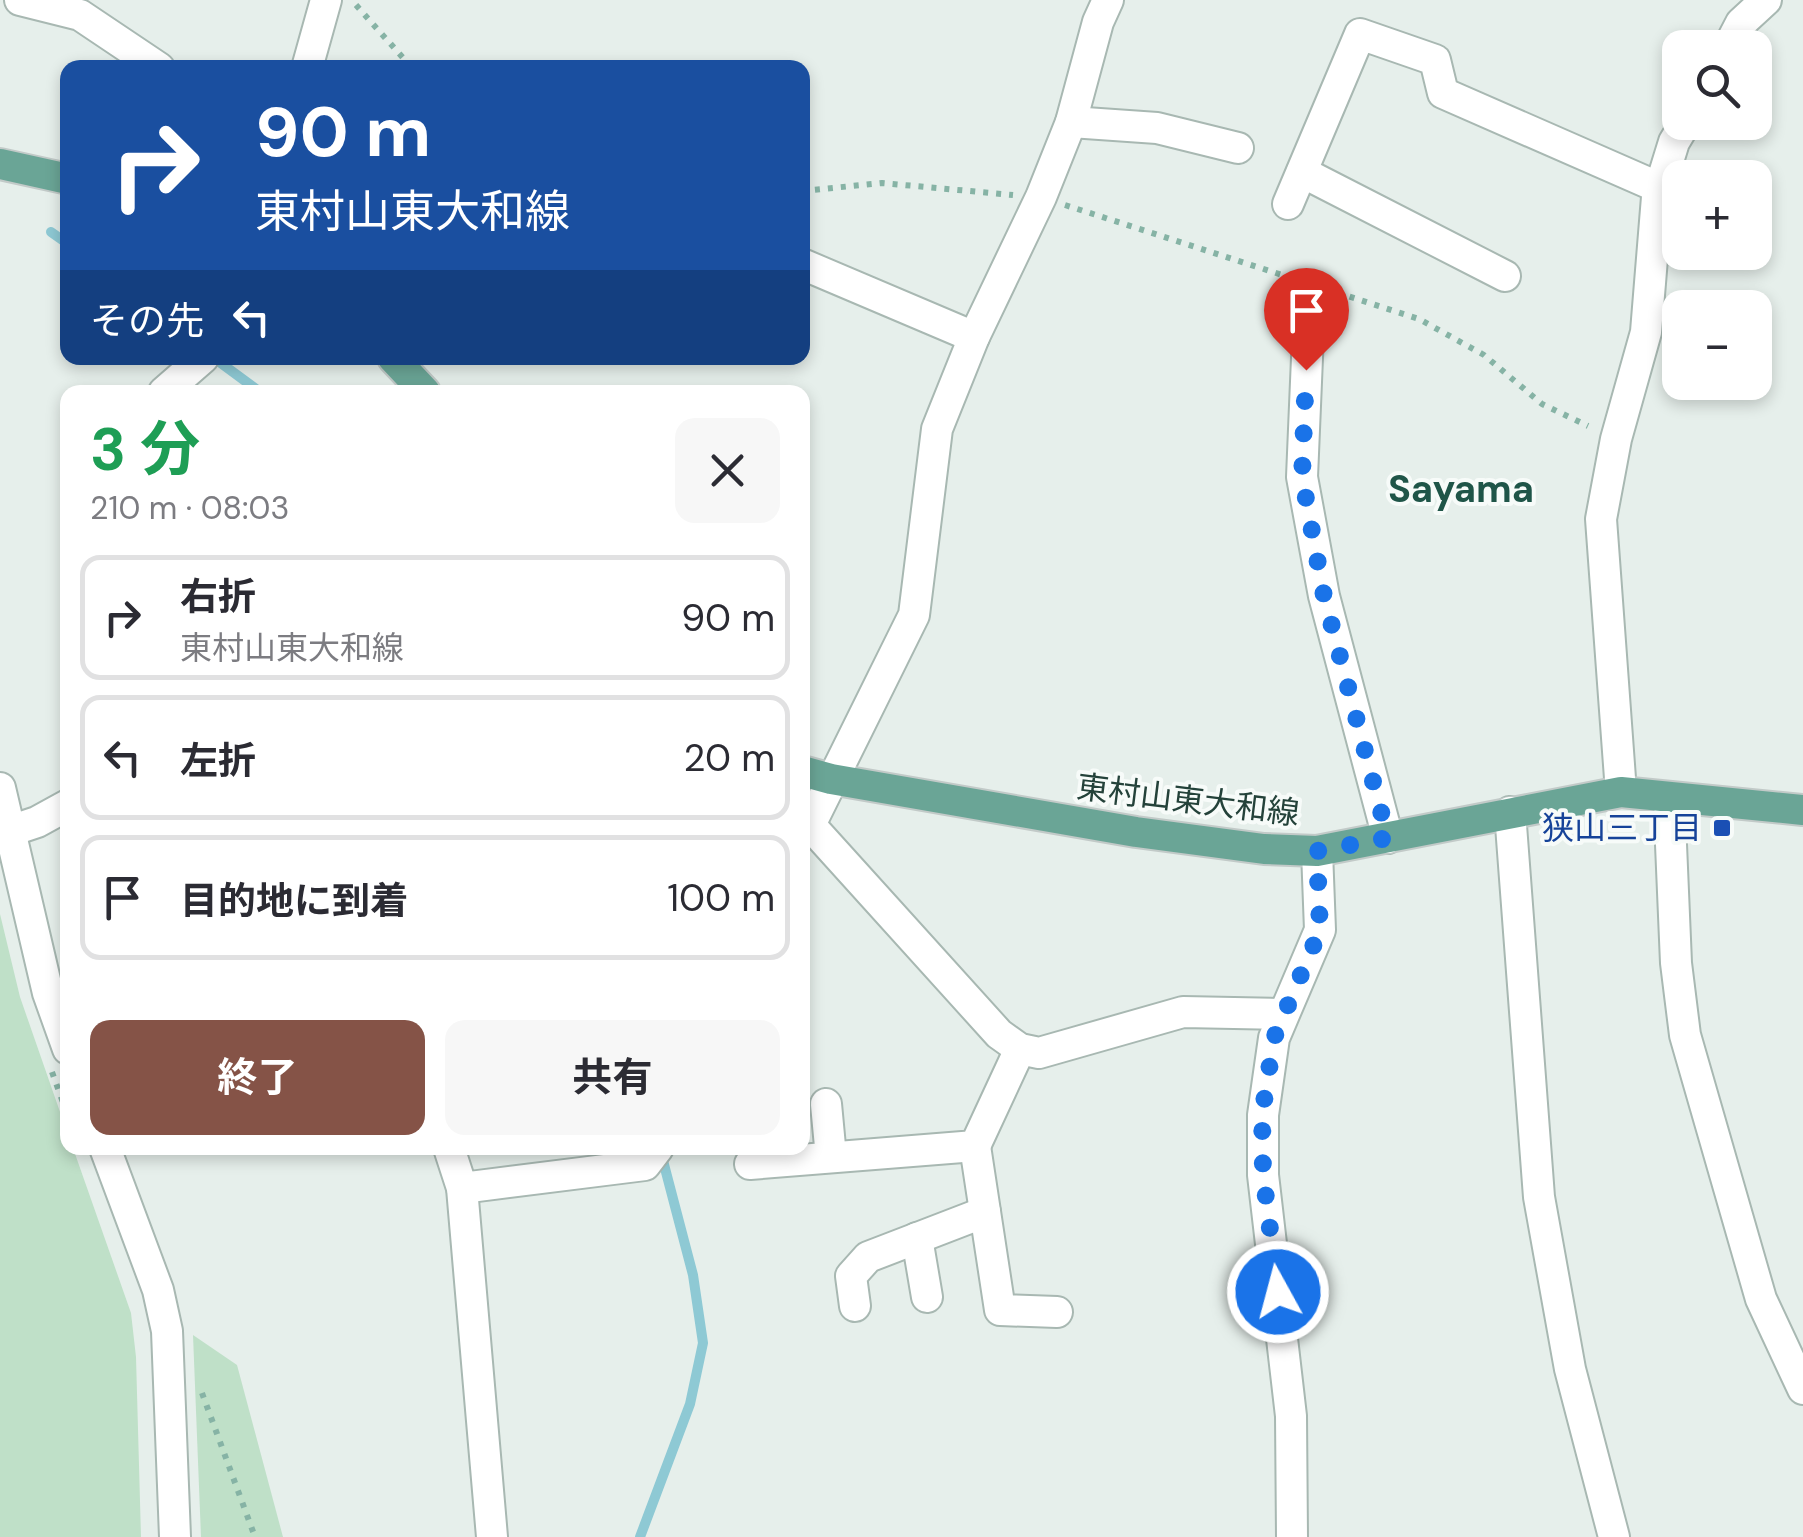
<!DOCTYPE html>
<html lang="ja">
<meta charset="utf-8">
<style>
body{margin:0;font-family:"DM Sans","Noto Sans JP",sans-serif;background:#f7f7f7;color:#2b2b33;height:100vh;display:flex;flex-direction:column;font-size:38px;white-space:nowrap}
*{box-sizing:border-box;margin:0}
p{font-size:32px;color:#7c7c81}
.icon{flex:none;width:55px;height:55px;fill:none;stroke:currentColor;stroke-width:2;stroke-linecap:round;stroke-linejoin:round}
.map{position:relative;flex:1;overflow:hidden}
.sheet{position:absolute;left:60px;top:385px;width:750px;height:770px;display:flex;flex-direction:column;background:#fff;border-radius:20px;box-shadow:0 5px 15px #0003}
.sheet>*{flex:none}
.banner{position:absolute;left:60px;top:60px;width:750px;height:305px;border-radius:20px;box-shadow:0 5px 15px #0003;background:#1a4fa0;color:#fff;overflow:hidden}
.buttons{position:absolute;left:1662px;top:30px;display:grid;gap:20px}
.buttons a{display:grid;place-items:center;width:110px;height:110px;border-radius:20px;background:#fff;box-shadow:0 5px 15px #0003;font-size:50px}
.pin{position:absolute;display:grid;place-items:center;width:85px;height:85px;color:#fff;margin:-102px -42px;border-radius:50% 50% 50% 0;rotate:-45deg;box-shadow:0 0 10px #0007}
.pin .icon{rotate:45deg}
.me{position:absolute;width:110px;margin:-55px;rotate:353deg;stroke-linejoin:round;filter:drop-shadow(0 0 8px #0008)}
.turn{display:flex;align-items:center;gap:35px;height:210px;padding:0 30px;font-size:45px}
.turn .icon{width:130px;height:130px;stroke-width:2.5}
.turn b{display:block;font-size:70px;line-height:85px}
.then{display:flex;align-items:center;height:95px;padding:0 30px;background:#0003;gap:20px;font-size:38px}
.round{display:grid;place-items:center;flex:none;width:105px;height:105px;border-radius:20px;background:#f7f7f7}
.summary{display:flex;align-items:center;justify-content:space-between;height:170px;padding:0 30px}
h1{font-size:60px;font-weight:700;line-height:75px;color:#1e9e55}
.action{display:flex;gap:20px;margin-top:auto;padding:20px 30px}
.action a{flex:1;height:115px;border-radius:20px;background:#855347;color:#fff;font-size:40px;font-weight:700;line-height:115px;text-align:center}
.action a+a{background:#f7f7f7;color:#2b2b33}
ul{padding:0;list-style:none}
li{display:flex;align-items:center;gap:30px;height:125px;margin:0 20px 15px;padding:0 10px;border:5px solid #e1e1e2;border-radius:20px}
li div{flex:1}
li b{display:block;font-size:38px}
li em{font-style:normal}
.map>svg:first-child{display:block}
</style>
<div class="map">
<svg width="1803" height="1537" viewBox="0 0 1803 1537">
<rect width="100%" height="100%" fill="#e6efeb"/>
<g fill="#bfe0c8">
<path d="M 0,914 L 20,997 L 67,1132 L 68,1148 L 73,1148 L 131,1313 L 136,1357 L 141,1537 L 0,1537 Z"/>
<path d="M 193,1335 L 237,1365 L 283,1537 L 201,1537 Z"/>
</g>
<g fill="none" stroke-linecap="round" stroke-linejoin="round">
<g stroke="#8ec9d4" stroke-width="10">
<path d="M 51,232 L 68,244"/>
<path d="M 214,358 L 260,392"/>
<path d="M 640,1537 L 690,1404 L 703,1343 L 693,1275 L 661,1153"/>
</g>
<g stroke="#a8b8b2" stroke-width="34">
<g id="minor">
<path d="M 20,0 L 80,15 L 159,68"/>
<path d="M 1108,0 L 1098,22 L 1071,122 L 1041,197 L 974,337 L 937,429 L 914,615 L 810,825 L 999,1034 L 1020,1049 L 1039,1053 L 1183,1012 L 1282,1014"/>
<path d="M 1728,48 L 1741,23 L 1766,0"/>
<path d="M 307,68 L 326,0"/>
<path d="M 1071,122 L 1157,128 L 1238,148"/>
<path d="M 1302,172 L 1505,276"/>
<path d="M 1288,204 L 1360,34 L 1435,60 L 1443,93 L 1660,188"/>
<path d="M 802,264 L 974,337"/>
<path d="M 1308,334 L 1302,477 L 1324,596 L 1388,838"/>
<path d="M 164,392 L 203,358"/>
<path d="M 0,788 L 48,993 L 68,1049"/>
<path d="M 1621,792 L 1601,519 L 1616,439 L 1646,332 L 1657,197 L 1674,142 L 1686,122"/>
<path d="M 1669,797 L 1676,963 L 1685,1035 L 1761,1299 L 1803,1389"/>
<path d="M 1510,812 L 1539,1197 L 1570,1369 L 1614,1537"/>
<path d="M 10,831 L 37,822 L 68,805"/>
<path d="M 826,1104 L 831,1157"/>
<path d="M 975,1146 L 1000,1310 L 1057,1312"/>
<path d="M 105,1148 L 158,1290 L 167,1331 L 175,1537"/>
<path d="M 449,1148 L 462,1188 L 492,1537"/>
<path d="M 750,1164 L 975,1146 L 1020,1049"/>
<path d="M 462,1188 L 645,1165 L 658,1148"/>
<path d="M 917,1238 L 927,1297"/>
<path d="M 855,1306 L 851,1276 L 868,1257 L 985,1212"/>
<path d="M 1292,1537 L 1291,1416 L 1263,1175 L 1263,1115 L 1274,1038 L 1320,930 L 1317,851"/>
</g>
</g>
<g stroke="#c2cac8" stroke-width="34">
<g id="major">
<path d="M 0,164 L 68,179"/>
<path d="M 393,358 L 425,392"/>
<path d="M 802,771 L 831,779 L 1136,832 L 1264,849 L 1317,851 L 1621,792 L 1803,810"/>
</g>
</g>
<g stroke="#86b3a5" stroke-width="6" stroke-dasharray="5 8" stroke-linecap="butt">
<path d="M 356,5 L 412,68"/>
<path d="M 802,191 L 882,183 L 1013,195"/>
<path d="M 1065,205 L 1419,319 L 1484,355 L 1542,404 L 1588,426"/>
<path d="M 52,1072 L 68,1116"/>
<path d="M 202,1393 L 255,1537"/>
</g>
<use href="#minor" stroke="#fff" stroke-width="30"/>
<use href="#major" stroke="#6aa596" stroke-width="30"/>
</g>
<g fill="none" stroke-linecap="round" stroke-linejoin="round">
<path stroke="#1a73e8" stroke-width="18" stroke-dasharray="0 32.4" d="M 1278,1292 L 1263,1174 L 1262,1114 L 1274,1038 L 1320,930 L 1317,851 L 1388,838 L 1324,596 L 1302,477 L 1306,370"/>
</g>
<rect fill="#1a4fb4" stroke="#f7fbf9" stroke-width="4" x="1712" y="818" width="20" height="20" rx="5"/>
<g text-anchor="middle" stroke-width="8" stroke-linejoin="round" paint-order="stroke">
<g font-size="32" fill="#24423a" stroke="#f7fbf9">
<text transform="translate(1188 800) rotate(7)" y="11">東村山東大和線</text>
</g>
<g font-size="32" fill="#164399" stroke="#f7fbf9" text-anchor="end">
<text x="1702" y="839">狭山三丁目</text>
</g>
<g font-size="38" font-weight="bold" fill="#1f5548" stroke="#f7fbf9">
<text x="1461" y="502">Sayama</text>
</g>
</g>
</svg>
<div class="buttons">
<a><svg class="icon" aria-label="search" viewBox="0 0 24 24"><circle cx="10" cy="10" r="6"/><path d="M15 15l6 6"/></svg></a>
<a>+</a>
<a>−</a>
</div>
<div class="pin" style="left:1306px;top:370px;background:#d93025"><svg class="icon" aria-label="arrive" viewBox="0 0 24 24"><path d="M6 21V4h12l-3 4 3 4H6"/></svg></div>
<svg class="me" style="left:1278px;top:1292px" viewBox="-20 -20 40 40"><circle r="17" fill="#1a73e8" stroke="#fff" stroke-width="3"/><path d="M0-11L8 9 0 5-8 9z" fill="#fff"/></svg>
<div class="banner">
<div class="turn"><svg class="icon" aria-label="right" viewBox="0 0 24 24"><path d="M7 20v-9h11M14 6l5 5-5 5"/></svg><div><b>90 m</b>東村山東大和線</div></div>
<div class="then">その先<svg class="icon" aria-label="left" viewBox="0 0 24 24"><path d="M17 20v-9H6M10 6l-5 5 5 5"/></svg></div>
</div>
<section class="sheet">
<div class="summary"><div><h1>3 分</h1><p>210 m · 08:03</p></div><a class="round"><svg class="icon" aria-label="close" viewBox="0 0 24 24"><path d="M6 6l12 12M18 6L6 18"/></svg></a></div>
<ul>
<li><svg class="icon" aria-label="right" viewBox="0 0 24 24"><path d="M7 20v-9h11M14 6l5 5-5 5"/></svg><div><b>右折</b><p>東村山東大和線</p></div><em>90 m</em></li>
<li><svg class="icon" aria-label="left" viewBox="0 0 24 24"><path d="M17 20v-9H6M10 6l-5 5 5 5"/></svg><div><b>左折</b></div><em>20 m</em></li>
<li><svg class="icon" aria-label="arrive" viewBox="0 0 24 24"><path d="M6 21V4h12l-3 4 3 4H6"/></svg><div><b>目的地に到着</b></div><em>100 m</em></li>
</ul>
<div class="action"><a>終了</a><a>共有</a></div>
</section>
</div>
